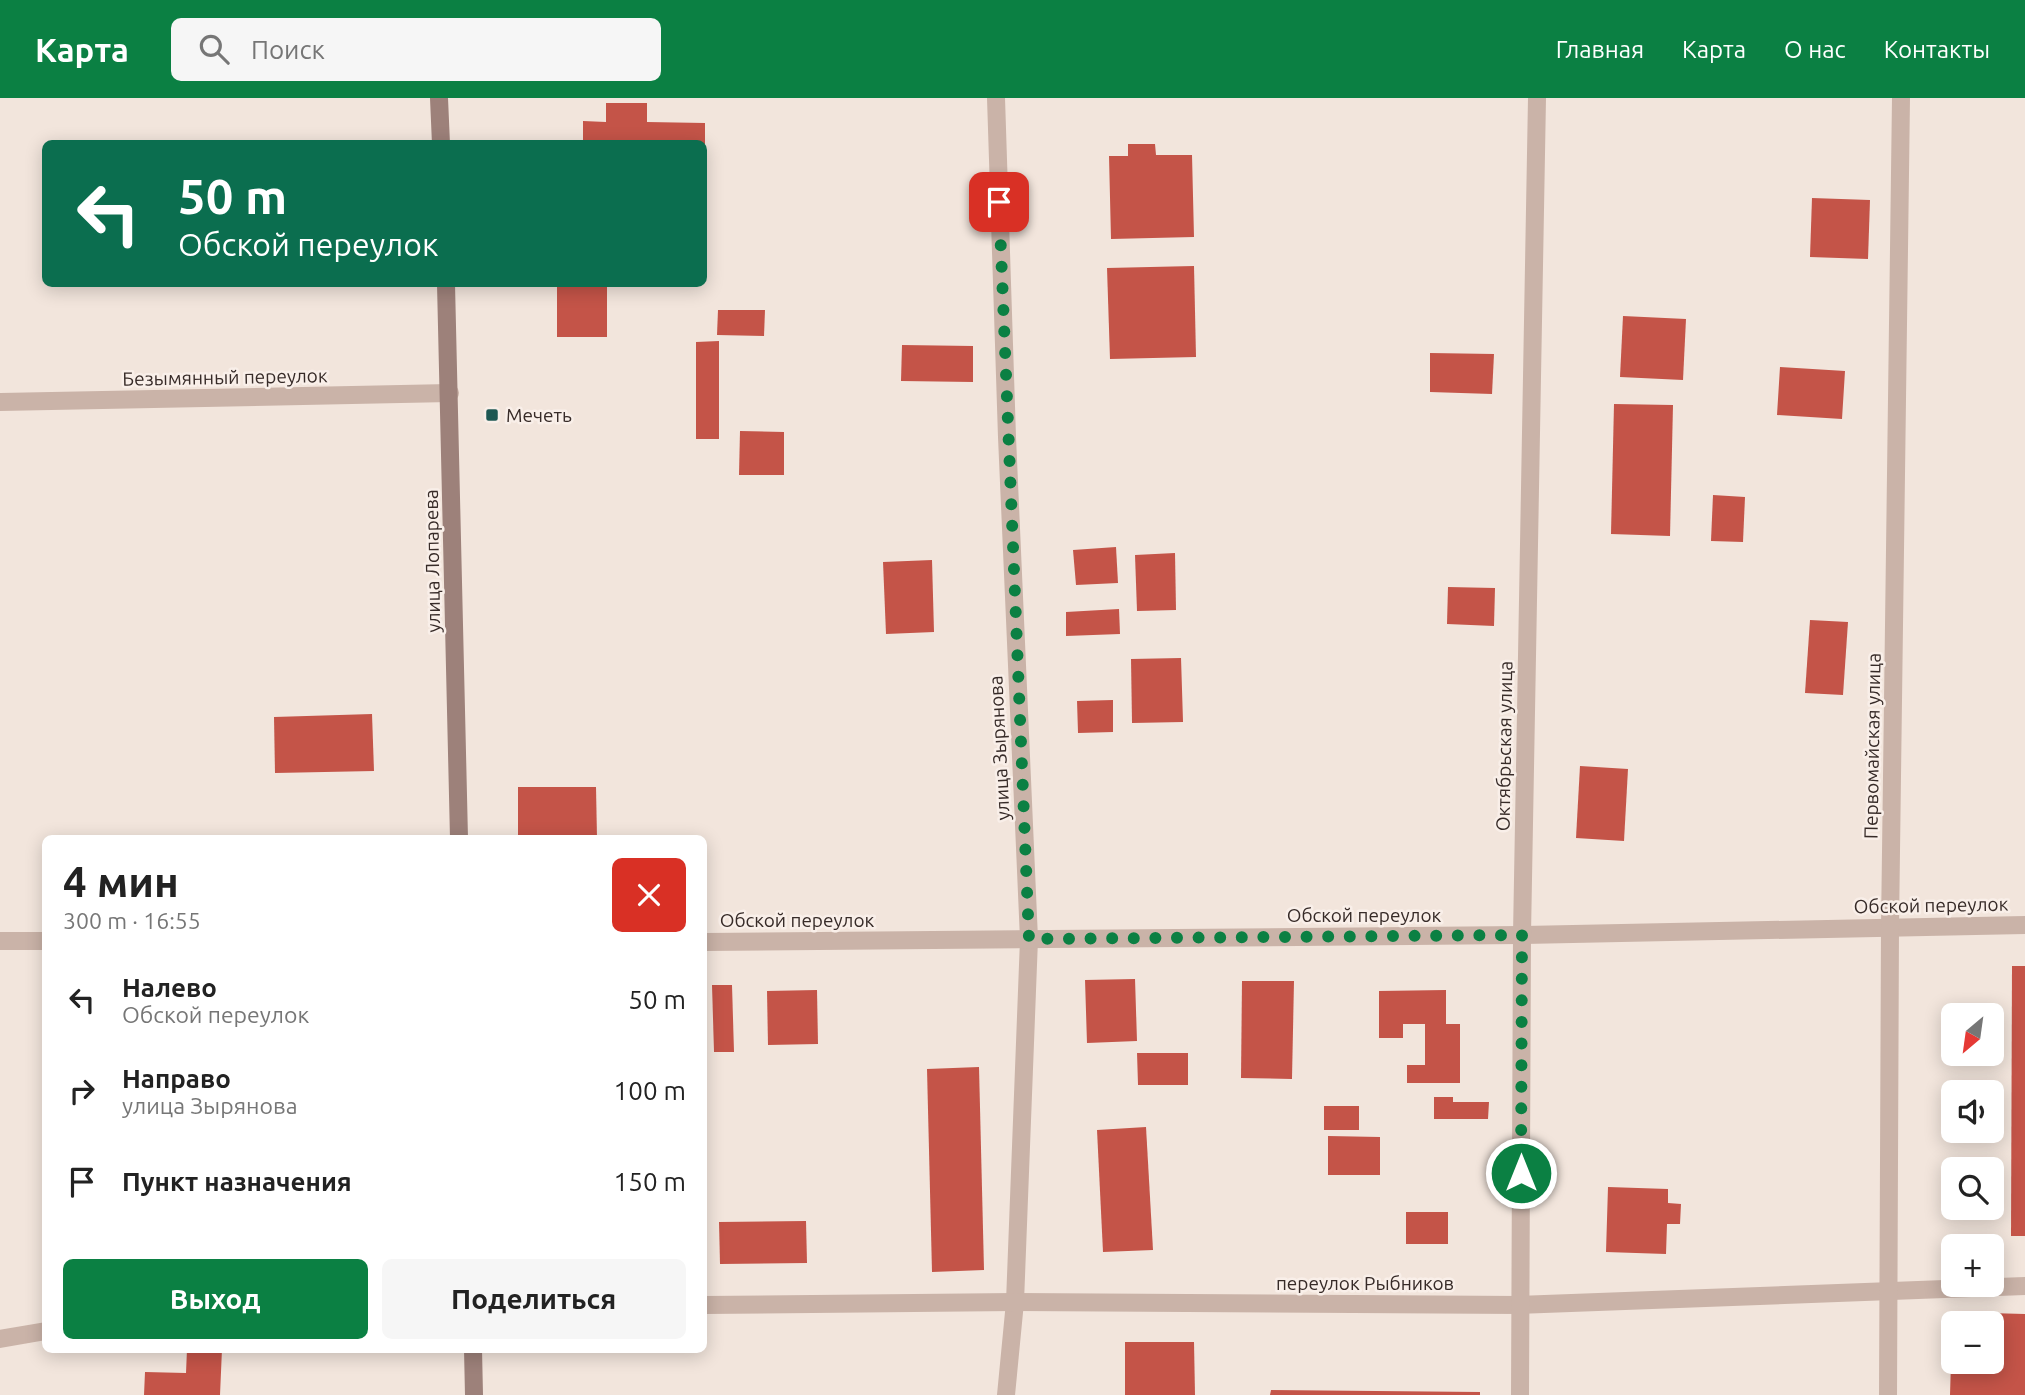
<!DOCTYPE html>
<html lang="ru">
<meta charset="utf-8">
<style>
body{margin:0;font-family:Ubuntu,sans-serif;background:#f6f6f6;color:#222;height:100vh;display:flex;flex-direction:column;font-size:26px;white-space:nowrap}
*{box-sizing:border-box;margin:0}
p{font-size:23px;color:#767676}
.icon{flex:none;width:38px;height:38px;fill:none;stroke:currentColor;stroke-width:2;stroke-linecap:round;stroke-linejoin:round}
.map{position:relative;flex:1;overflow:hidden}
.sheet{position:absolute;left:42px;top:737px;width:665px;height:518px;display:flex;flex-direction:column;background:#fff;border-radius:10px;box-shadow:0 4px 18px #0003}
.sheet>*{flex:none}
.banner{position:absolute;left:42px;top:42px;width:665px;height:147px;border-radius:10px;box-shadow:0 4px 18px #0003;background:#0b6e4f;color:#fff;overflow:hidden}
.needle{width:46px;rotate:209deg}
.controls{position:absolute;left:1941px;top:905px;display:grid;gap:14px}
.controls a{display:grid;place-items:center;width:63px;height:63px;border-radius:10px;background:#fff;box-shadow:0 4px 18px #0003;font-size:35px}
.pin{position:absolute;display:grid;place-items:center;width:60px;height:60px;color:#fff;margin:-30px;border-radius:14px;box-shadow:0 4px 10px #0006}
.me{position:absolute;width:77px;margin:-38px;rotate:0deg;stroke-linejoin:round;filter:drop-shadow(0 0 5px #0008)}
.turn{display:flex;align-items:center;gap:24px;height:147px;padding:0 21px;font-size:32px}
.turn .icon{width:91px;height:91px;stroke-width:2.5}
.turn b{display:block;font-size:49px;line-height:60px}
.round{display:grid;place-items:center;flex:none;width:74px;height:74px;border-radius:10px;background:#f6f6f6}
.head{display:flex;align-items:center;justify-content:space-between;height:119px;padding:0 21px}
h1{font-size:42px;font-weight:700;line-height:52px}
.action{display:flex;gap:14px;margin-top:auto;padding:14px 21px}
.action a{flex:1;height:80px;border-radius:10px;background:#0b8043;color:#fff;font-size:28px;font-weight:700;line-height:80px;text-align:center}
.action a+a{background:#f6f6f6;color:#222}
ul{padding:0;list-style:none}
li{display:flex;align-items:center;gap:21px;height:91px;padding:0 21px}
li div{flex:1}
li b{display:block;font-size:26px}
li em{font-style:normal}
header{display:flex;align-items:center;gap:42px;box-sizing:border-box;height:98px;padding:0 35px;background:#0b8043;color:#fff}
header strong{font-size:33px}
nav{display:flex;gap:38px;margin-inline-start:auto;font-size:24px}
.search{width:490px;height:63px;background:#f6f6f6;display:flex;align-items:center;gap:18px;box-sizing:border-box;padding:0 24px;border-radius:10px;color:#767676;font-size:26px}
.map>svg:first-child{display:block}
</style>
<header>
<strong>Карта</strong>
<div class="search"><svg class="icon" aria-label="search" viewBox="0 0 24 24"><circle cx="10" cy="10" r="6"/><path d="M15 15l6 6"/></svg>Поиск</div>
<nav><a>Главная</a><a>Карта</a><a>О нас</a><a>Контакты</a></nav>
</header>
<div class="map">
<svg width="2025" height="1297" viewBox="0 0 2025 1297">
<rect width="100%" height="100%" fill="#f2e5dc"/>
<g fill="#c45448">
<path d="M 606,5 L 647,5 L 647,24 L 705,25 L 705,46 L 583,46 L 583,23 L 606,24 Z"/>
<path d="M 1128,46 L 1155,46 L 1156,57 L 1192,57 L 1194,139 L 1111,141 L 1109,58 L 1128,58 Z"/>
<path d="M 1812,100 L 1870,102 L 1868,161 L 1810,159 Z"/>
<path d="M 1194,168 L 1196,259 L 1110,261 L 1107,170 Z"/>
<rect x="557" y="186" width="50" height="53"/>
<path d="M 718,212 L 765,212 L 764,238 L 717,237 Z"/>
<path d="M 1623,218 L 1686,221 L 1683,282 L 1620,279 Z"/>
<path d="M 719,243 L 719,341 L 696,341 L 696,244 Z"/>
<path d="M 902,247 L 973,248 L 973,284 L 901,283 Z"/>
<path d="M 1430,255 L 1494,256 L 1492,296 L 1430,294 Z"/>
<path d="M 1780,269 L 1845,273 L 1842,321 L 1777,317 Z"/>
<path d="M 1614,306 L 1673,307 L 1670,438 L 1611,436 Z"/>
<path d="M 740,333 L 784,334 L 784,377 L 739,377 Z"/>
<path d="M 1713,397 L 1745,399 L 1743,444 L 1711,443 Z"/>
<path d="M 1116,449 L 1118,485 L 1076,487 L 1073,452 Z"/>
<path d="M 1175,455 L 1176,512 L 1137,513 L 1135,457 Z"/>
<path d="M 932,462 L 934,534 L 886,536 L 883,464 Z"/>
<path d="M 1448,489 L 1495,490 L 1494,528 L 1447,526 Z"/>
<path d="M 1119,511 L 1120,536 L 1066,538 L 1066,514 Z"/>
<path d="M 1810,522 L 1848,524 L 1843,597 L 1805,595 Z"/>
<path d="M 1181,560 L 1183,624 L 1132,625 L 1131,561 Z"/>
<path d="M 1113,602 L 1113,634 L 1078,635 L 1077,603 Z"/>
<path d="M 372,616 L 374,673 L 275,675 L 274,619 Z"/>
<path d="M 1580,668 L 1628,671 L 1624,743 L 1576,740 Z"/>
<path d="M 518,689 L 596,689 L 597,740 L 518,740 Z"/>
<path d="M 2012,868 L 2025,868 L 2025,1138 L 2011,1138 Z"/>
<path d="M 1135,881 L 1137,943 L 1087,945 L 1085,882 Z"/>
<path d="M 1242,883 L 1294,883 L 1292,981 L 1241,980 Z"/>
<path d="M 712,887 L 732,887 L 734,954 L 714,954 Z"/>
<path d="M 817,892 L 818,946 L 768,947 L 767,893 Z"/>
<path d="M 1446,892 L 1446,926 L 1460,926 L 1460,985 L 1407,985 L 1407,967 L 1425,967 L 1425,926 L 1403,926 L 1403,940 L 1379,940 L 1379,893 Z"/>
<path d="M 1137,955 L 1188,955 L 1188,987 L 1138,987 Z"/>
<path d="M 979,969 L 984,1172 L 932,1174 L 927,971 Z"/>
<path d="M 1434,999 L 1453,999 L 1453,1004 L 1489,1004 L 1488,1021 L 1434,1021 Z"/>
<rect x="1324" y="1008" width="35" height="24"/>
<path d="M 1146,1029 L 1153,1152 L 1103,1154 L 1097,1032 Z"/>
<path d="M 1328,1038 L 1380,1039 L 1380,1077 L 1328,1077 Z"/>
<path d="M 1608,1089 L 1668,1091 L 1668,1105 L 1681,1106 L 1680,1126 L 1667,1126 L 1666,1156 L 1606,1154 Z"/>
<rect x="1406" y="1114" width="42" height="32"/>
<path d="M 806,1123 L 807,1165 L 720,1166 L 719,1124 Z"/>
<path d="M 1952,1214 L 2025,1216 L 2025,1297 L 1950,1297 L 1951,1264 L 1992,1264 L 1992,1225 L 1952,1225 Z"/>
<path d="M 1125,1244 L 1194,1244 L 1195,1297 L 1125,1297 Z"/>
<path d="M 187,1251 L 222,1251 L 220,1297 L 144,1297 L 145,1274 L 186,1275 Z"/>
<path d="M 1271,1292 L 1480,1294 L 1480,1297 L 1270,1297 Z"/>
</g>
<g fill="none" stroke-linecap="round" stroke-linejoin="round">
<g stroke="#cab3a8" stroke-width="18">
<path d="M 996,0 L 1007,339 L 1029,841 L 1015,1204 L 1006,1297"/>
<path d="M 0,304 L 450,295"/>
<path d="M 0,843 L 46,843"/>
<path d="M 704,844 L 1522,837 L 2025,827"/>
<path d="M 704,1207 L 1015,1204 L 1520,1207 L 2025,1188"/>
<path d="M 0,1241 L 46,1233"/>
<path d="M 1520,1297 L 1522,837 L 1537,0"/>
<path d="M 1888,1297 L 1890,829 L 1901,0"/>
</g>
<g stroke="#9d817a" stroke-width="18">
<path d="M 439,0 L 441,46"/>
<path d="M 446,186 L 459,740"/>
<path d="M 473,1251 L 474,1297"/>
</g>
</g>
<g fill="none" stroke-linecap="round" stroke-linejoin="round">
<path stroke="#0b8043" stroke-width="12" stroke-dasharray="0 21.6" d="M 999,104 L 1029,841 L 1522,837 L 1521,1075"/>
</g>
<rect fill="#1e5853" stroke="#f9efe9" stroke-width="2.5" x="485" y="310" width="14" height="14" rx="3.5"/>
<g text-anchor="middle" stroke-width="5" stroke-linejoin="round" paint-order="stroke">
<g font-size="19" fill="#372b28" stroke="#f9efe9">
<text transform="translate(225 279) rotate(-1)" y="7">Безымянный переулок</text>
<text transform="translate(432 463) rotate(-91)" y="7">улица Лопарева</text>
<text transform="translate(1504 648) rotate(-89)" y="7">Октябрьская улица</text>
<text transform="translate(1872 648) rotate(-89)" y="7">Первомайская улица</text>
<text transform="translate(999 650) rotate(-93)" y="7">улица Зырянова</text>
<text transform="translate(1931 807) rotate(-1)" y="7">Обской переулок</text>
<text x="1364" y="824">Обской переулок</text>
<text x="797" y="829">Обской переулок</text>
<text x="1365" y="1192">переулок Рыбников</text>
</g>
<g font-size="19" fill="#372b28" stroke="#f9efe9" text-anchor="start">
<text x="506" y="324">Мечеть</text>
</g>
</g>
</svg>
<div class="controls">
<a><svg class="needle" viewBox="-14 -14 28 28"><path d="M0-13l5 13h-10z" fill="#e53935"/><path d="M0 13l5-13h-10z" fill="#767676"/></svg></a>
<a><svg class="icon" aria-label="sound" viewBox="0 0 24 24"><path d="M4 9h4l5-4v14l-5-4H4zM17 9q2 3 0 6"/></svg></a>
<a><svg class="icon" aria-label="search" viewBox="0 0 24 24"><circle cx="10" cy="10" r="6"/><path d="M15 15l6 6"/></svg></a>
<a>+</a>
<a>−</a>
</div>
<div class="pin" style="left:999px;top:104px;background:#d93025"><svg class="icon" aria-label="arrive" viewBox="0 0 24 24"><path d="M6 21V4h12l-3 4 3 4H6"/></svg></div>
<svg class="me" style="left:1521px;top:1075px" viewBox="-20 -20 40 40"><circle r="17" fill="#0b8043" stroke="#fff" stroke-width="3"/><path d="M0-11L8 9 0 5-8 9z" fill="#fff"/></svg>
<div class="banner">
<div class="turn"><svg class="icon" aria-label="left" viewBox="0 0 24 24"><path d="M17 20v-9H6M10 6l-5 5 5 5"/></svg><div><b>50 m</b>Обской переулок</div></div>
</div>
<section class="sheet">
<div class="head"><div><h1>4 мин</h1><p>300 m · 16:55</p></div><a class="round" style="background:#d93025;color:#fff"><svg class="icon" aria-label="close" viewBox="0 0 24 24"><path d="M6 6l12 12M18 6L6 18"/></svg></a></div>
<ul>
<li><svg class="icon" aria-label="left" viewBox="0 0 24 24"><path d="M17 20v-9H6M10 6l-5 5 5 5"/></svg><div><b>Налево</b><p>Обской переулок</p></div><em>50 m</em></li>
<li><svg class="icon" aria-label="right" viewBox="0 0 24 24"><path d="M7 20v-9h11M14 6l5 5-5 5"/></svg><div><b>Направо</b><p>улица Зырянова</p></div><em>100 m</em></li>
<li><svg class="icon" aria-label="arrive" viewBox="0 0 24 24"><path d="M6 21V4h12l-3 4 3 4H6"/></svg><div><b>Пункт назначения</b></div><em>150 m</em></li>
</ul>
<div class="action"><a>Выход</a><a>Поделиться</a></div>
</section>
</div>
